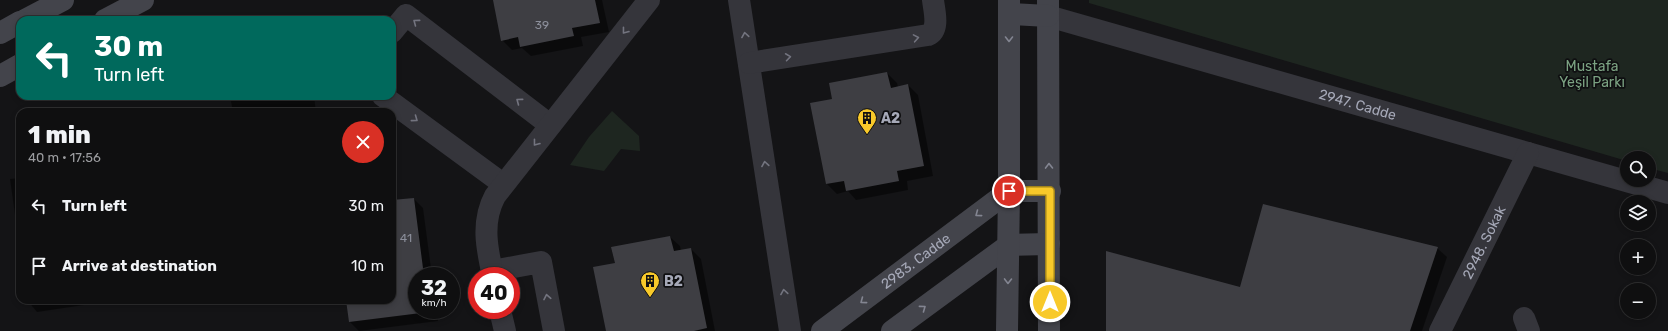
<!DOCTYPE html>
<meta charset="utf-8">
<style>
body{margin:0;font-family:Rubik,sans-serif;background:#1d1d1e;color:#f1f3f6;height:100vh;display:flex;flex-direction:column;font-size:15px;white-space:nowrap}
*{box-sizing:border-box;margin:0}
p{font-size:13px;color:#9b9c9f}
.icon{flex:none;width:22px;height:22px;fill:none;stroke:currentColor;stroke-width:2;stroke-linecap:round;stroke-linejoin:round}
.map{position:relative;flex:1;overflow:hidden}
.details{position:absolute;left:16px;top:108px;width:380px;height:196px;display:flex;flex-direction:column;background:#0f0f10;border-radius:12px;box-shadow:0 2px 6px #0003,0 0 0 1px #2f2f30}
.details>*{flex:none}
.top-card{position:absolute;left:16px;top:16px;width:380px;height:84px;border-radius:12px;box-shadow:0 2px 6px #0003,0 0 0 1px #2f2f30;background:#00695c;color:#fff;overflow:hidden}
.fabs{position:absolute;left:1620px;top:151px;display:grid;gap:8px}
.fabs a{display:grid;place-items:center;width:36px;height:36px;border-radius:50%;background:#0f0f10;box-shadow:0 2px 6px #0003,0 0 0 1px #2f2f30;font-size:20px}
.speed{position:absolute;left:408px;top:267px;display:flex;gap:8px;font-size:20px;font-weight:700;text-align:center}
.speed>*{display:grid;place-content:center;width:52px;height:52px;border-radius:50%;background:#0f0f10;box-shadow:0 2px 6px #0003,0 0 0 1px #2f2f30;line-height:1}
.speed small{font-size:10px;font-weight:400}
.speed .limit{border:6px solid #d22;background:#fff;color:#111}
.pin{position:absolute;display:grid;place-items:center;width:34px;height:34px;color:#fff;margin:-17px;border:2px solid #fff;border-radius:50%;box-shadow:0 1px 4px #0007}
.me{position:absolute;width:44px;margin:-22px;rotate:0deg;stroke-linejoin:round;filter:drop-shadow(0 0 3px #0008)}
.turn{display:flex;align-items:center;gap:14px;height:84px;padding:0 12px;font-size:18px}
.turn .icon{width:52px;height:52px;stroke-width:2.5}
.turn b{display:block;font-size:28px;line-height:34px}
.round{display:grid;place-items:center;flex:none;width:42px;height:42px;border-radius:21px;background:#1d1d1e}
.headline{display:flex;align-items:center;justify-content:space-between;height:68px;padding:0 12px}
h1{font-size:24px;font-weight:800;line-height:30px}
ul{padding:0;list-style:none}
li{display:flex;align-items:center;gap:12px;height:60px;padding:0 12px}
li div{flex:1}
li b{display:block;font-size:15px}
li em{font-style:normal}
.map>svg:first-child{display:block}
</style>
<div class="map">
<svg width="1668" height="331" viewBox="0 0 1668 331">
<rect width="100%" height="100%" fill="#141416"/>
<g fill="#1e2620">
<path d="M 1089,0 L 1668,0 L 1668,173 L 1649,168 L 1649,158 L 1627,158 L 1627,161 L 1089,3 Z"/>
<path d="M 612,111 L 639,136 L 640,151 L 621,149 L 604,171 L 570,165 L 589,137 Z"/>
</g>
<g fill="#0007">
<path d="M 494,0 L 602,0 L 609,32 L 581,37 L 583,46 L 531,56 L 522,48 L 512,50 L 502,40 Z"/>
<path d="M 887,73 L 897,83 L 898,87 L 908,85 L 918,95 L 933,176 L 907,181 L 908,190 L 856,200 L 848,191 L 837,194 L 827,184 L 812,104 L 833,100 Z"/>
<path d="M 230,96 L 314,96 L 316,112 L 233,112 Z"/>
<path d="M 20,178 L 20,250 L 10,179 Z"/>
<path d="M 414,199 L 423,208 L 432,276 L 417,276 L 417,310 L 437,310 L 438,321 L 359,331 L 350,322 L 347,300 L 392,300 L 392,201 Z"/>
<path d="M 670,237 L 680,246 L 681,251 L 691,249 L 701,259 L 715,331 L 607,331 L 616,264 Z"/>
<path d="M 1437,248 L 1447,257 L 1422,331 L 1107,331 L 1241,289 Z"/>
<path d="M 27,300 L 111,300 L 111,301 L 37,312 Z"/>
</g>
<g fill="#3e3e43">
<path d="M 493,0 L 595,0 L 600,23 L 572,28 L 574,36 L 520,47 L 518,37 L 501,41 Z"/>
<path d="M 887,72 L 891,88 L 908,84 L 924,166 L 897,171 L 899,181 L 846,191 L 844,181 L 826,184 L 810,103 L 832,99 L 829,83 Z"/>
<path d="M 414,198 L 424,276 L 417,276 L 417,310 L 429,310 L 429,312 L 349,322 L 346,300 L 392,300 L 392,200 Z"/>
<path d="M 1263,204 L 1438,247 L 1410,331 L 1106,331 L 1106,251 L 1240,287 Z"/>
<path d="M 670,236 L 674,251 L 691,248 L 707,328 L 694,331 L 606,331 L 593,267 L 615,263 L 611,247 Z"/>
</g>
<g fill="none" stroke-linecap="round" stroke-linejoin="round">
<g stroke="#35353b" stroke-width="22">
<path d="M 739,0 L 790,331"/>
<path id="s1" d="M 1048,16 L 1668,193"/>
<path d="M 392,32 L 406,15 L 550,125"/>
<path d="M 749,63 L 928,35 C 940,30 934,10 933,0"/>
<path d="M 383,96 L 503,184"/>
<path d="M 492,271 L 541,262 L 554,331"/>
<path d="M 493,276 C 487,249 481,222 495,196 L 649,0"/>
<path d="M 500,310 L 505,331"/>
<path d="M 1524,318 L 1529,331"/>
<path id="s2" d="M 1440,331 L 1528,153"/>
</g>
<g stroke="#43444b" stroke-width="22">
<path d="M 1048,0 L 1049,331"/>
<path d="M 1009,14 L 1048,16"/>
<path d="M 25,20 L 63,0"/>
<path d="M 105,20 L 143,0"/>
<path d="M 0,33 L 20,22"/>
<path d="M 0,76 L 20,65"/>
<path id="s3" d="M 822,331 L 1009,191 L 1050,191"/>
<path d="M 892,331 L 1009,245 L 1049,244"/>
<path d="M 1007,331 L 1009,191 L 1009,0"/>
</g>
</g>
<defs><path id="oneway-chevron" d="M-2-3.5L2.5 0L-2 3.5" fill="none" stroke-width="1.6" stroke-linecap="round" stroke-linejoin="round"/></defs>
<g stroke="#73747f">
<use href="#oneway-chevron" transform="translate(416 22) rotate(-143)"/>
<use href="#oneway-chevron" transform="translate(625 31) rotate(128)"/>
<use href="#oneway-chevron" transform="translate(745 35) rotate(-99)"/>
<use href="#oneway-chevron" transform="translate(916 38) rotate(-10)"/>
<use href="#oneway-chevron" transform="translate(788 57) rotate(-8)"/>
<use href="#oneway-chevron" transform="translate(519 101) rotate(-143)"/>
<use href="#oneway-chevron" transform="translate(415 119) rotate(36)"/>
<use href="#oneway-chevron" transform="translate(536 143) rotate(128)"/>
<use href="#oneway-chevron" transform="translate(765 164) rotate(-99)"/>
<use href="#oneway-chevron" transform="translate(784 292) rotate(-99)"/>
<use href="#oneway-chevron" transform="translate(547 297) rotate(-101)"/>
</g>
<g stroke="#838591">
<use href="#oneway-chevron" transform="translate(1009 39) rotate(90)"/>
<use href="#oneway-chevron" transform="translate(1049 166) rotate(-91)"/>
<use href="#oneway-chevron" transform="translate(978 214) rotate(143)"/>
<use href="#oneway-chevron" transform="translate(1008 281) rotate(91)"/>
<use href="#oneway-chevron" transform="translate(863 301) rotate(143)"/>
<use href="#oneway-chevron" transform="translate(923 308) rotate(-36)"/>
</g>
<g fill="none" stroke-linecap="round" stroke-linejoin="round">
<g stroke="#a1831b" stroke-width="10">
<path id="route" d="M 1009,191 L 1050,191 L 1050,302"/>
</g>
<use href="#route" stroke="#f8c92a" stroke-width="7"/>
</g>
<defs>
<g id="building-pin" transform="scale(1)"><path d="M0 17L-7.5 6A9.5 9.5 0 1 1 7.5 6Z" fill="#f8c92a" stroke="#0f0f11"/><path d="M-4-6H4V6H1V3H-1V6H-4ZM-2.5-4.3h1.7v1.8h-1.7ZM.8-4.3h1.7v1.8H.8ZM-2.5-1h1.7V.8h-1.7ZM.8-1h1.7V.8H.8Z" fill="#111"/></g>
</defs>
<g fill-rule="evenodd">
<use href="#building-pin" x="867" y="118"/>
<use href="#building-pin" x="650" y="281"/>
</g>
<g text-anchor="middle" stroke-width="3.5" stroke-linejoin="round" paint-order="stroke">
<g font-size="12" fill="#8b8e9a">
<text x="542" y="29">39</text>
<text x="406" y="242">41</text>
</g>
<g font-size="14" fill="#7ba282" stroke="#0f0f11">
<text x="1592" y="71">Mustafa<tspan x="1592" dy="16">Yeşil Parkı</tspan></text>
</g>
<g font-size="14" fill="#a5a8b7" stroke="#0f0f11">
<text dy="5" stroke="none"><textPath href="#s1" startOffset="322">2947. Cadde</textPath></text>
<text dy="5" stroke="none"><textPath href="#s2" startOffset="99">2948. Sokak</textPath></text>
<text dy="5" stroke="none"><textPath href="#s3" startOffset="117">2983. Cadde</textPath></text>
</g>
<g font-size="14" font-weight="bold" fill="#a5a8b7" stroke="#0f0f11" text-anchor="start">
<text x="881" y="123">A2</text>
<text x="664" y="286">B2</text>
</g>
</g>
</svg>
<div class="fabs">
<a><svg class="icon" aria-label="search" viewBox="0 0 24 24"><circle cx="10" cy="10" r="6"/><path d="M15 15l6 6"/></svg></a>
<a><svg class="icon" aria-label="layers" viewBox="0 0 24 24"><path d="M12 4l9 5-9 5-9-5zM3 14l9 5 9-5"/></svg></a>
<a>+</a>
<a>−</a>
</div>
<div class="speed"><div>32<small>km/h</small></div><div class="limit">40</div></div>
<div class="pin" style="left:1009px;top:191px;background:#d93025"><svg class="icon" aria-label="arrive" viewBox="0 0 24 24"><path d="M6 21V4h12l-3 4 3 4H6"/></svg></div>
<svg class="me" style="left:1050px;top:302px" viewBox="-20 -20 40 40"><circle r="17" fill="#f8c92a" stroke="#fff" stroke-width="3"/><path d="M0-11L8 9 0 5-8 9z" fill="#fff"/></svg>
<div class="top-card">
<div class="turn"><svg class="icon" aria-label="left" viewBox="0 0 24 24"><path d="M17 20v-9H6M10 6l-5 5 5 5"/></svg><div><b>30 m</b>Turn left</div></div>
</div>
<section class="details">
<div class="headline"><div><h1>1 min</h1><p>40 m · 17:56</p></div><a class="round" style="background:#d93025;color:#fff"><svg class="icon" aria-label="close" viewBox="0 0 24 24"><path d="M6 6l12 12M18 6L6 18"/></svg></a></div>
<ul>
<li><svg class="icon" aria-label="left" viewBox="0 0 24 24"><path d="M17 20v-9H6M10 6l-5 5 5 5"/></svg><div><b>Turn left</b></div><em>30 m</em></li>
<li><svg class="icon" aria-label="arrive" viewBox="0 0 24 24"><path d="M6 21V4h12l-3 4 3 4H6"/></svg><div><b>Arrive at destination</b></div><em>10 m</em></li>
</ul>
</section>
</div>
